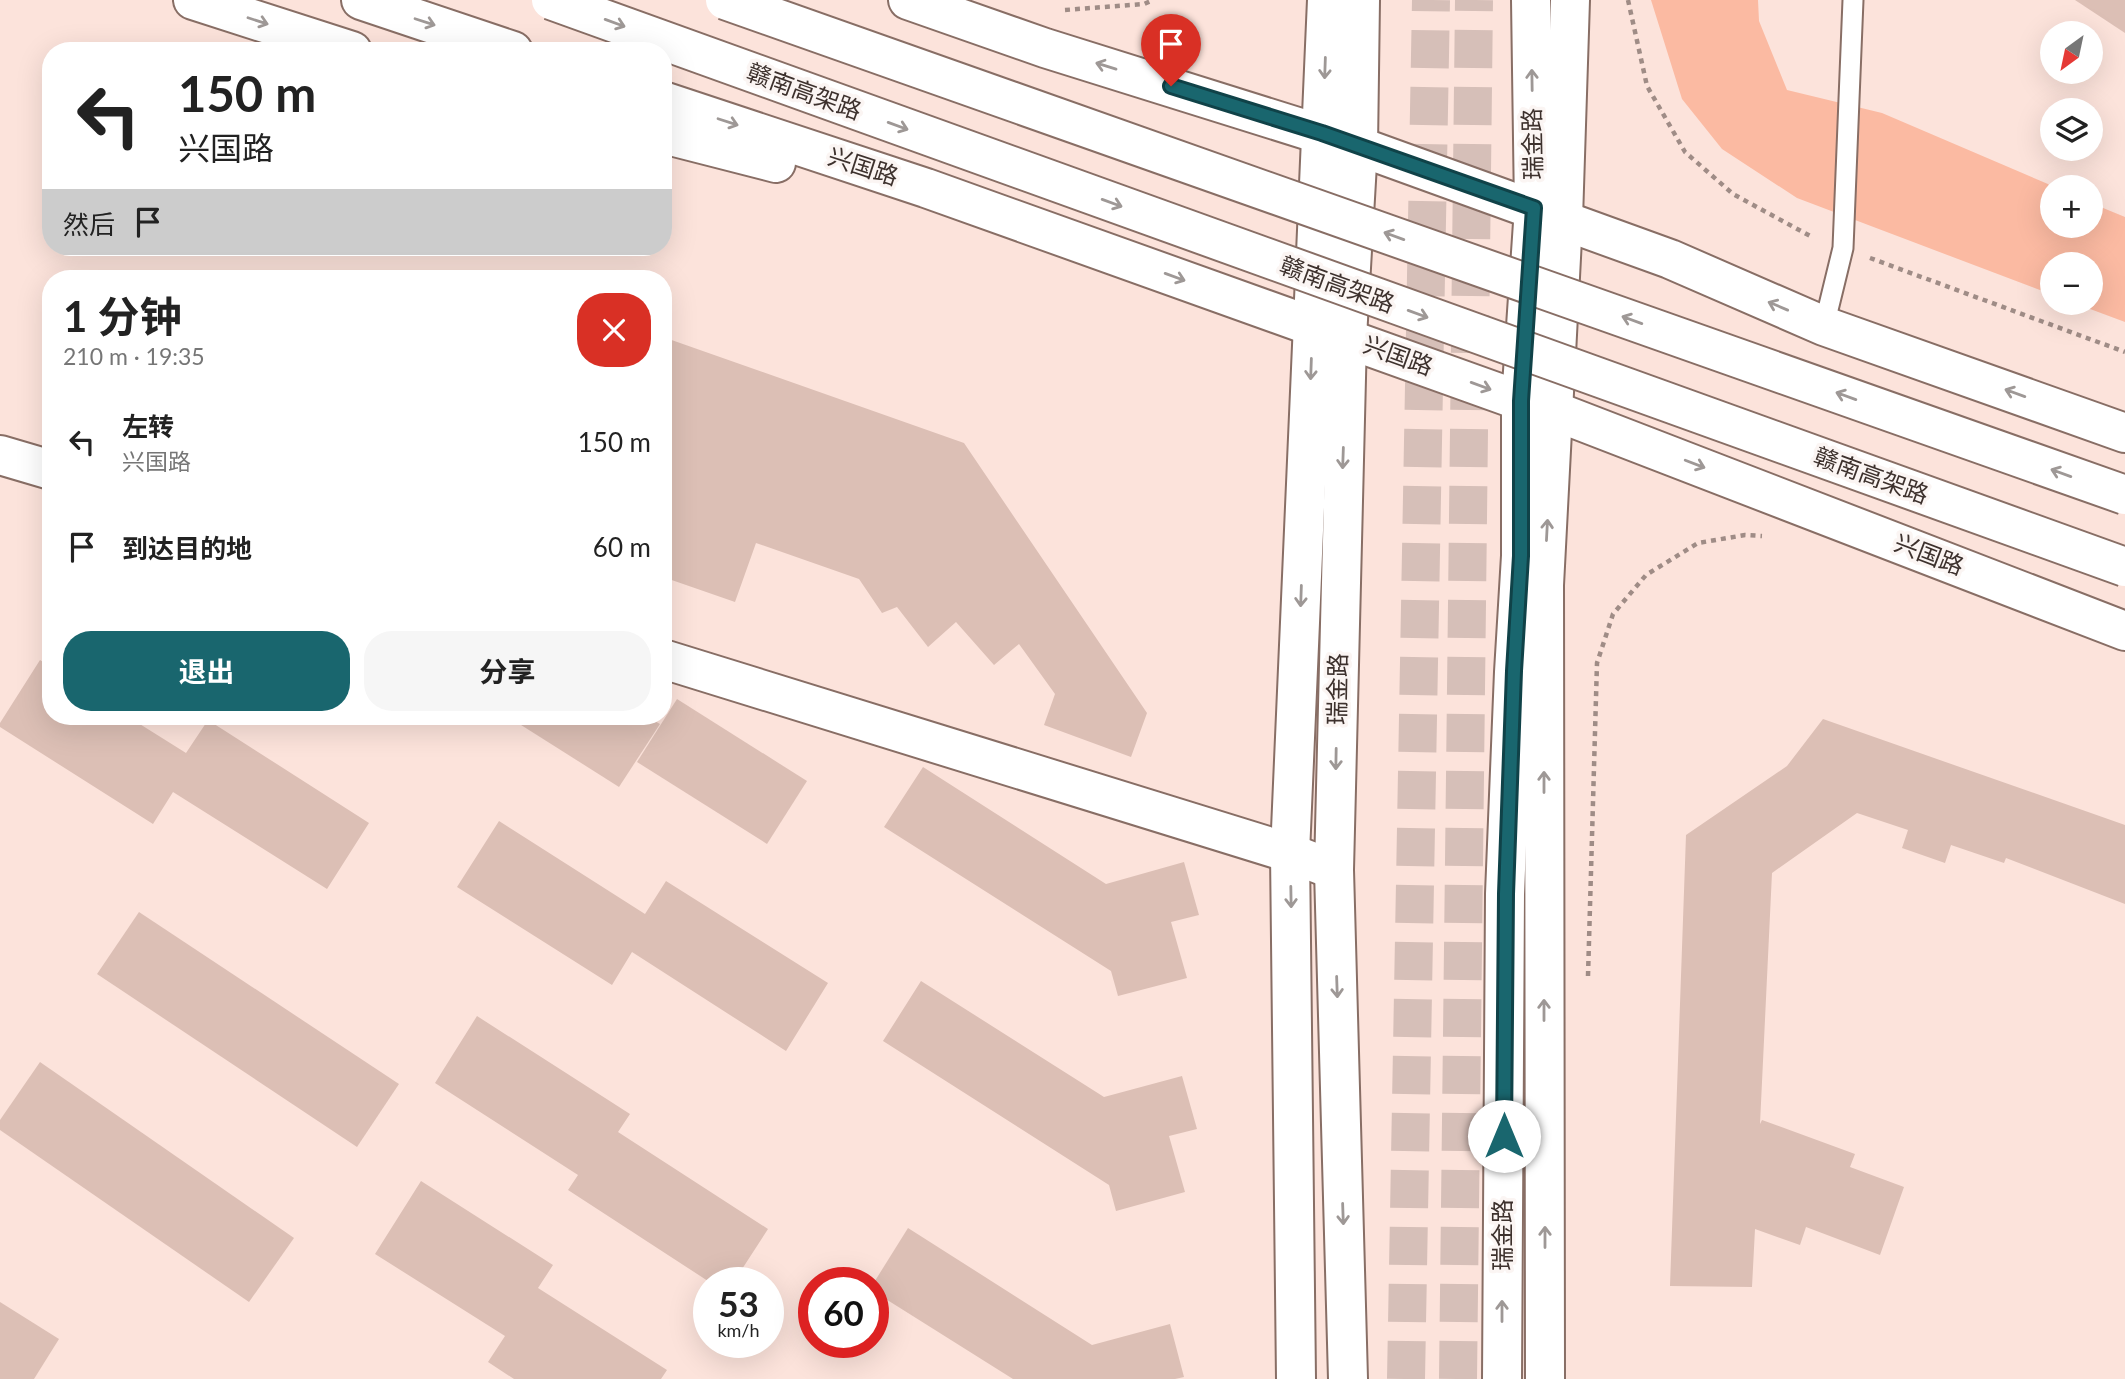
<!DOCTYPE html>
<html lang="zh">
<meta charset="utf-8">
<style>
body{margin:0;font-family:Lato,"Noto Sans SC",sans-serif;background:#f6f6f6;color:#222;height:100vh;display:flex;flex-direction:column;font-size:26px;white-space:nowrap}
*{box-sizing:border-box;margin:0}
p{font-size:23px;color:#767676}
.icon{flex:none;width:38px;height:38px;fill:none;stroke:currentColor;stroke-width:2;stroke-linecap:round;stroke-linejoin:round}
.map{position:relative;flex:1;overflow:hidden}
.details{position:absolute;left:42px;top:270px;width:630px;height:455px;display:flex;flex-direction:column;background:#fff;border-radius:28px;box-shadow:0 7px 28px #0002}
.details>*{flex:none}
.top-card{position:absolute;left:42px;top:42px;width:630px;height:214px;border-radius:28px;box-shadow:0 7px 28px #0002;background:#fff;color:#222;overflow:hidden}
.needle{width:46px;rotate:213deg}
.controls{position:absolute;left:2040px;top:21px;display:grid;gap:14px}
.controls a{display:grid;place-items:center;width:63px;height:63px;border-radius:50%;background:#fff;box-shadow:0 7px 28px #0002;font-size:35px}
.speed{position:absolute;left:693px;top:1267px;display:flex;gap:14px;font-size:35px;font-weight:700;text-align:center}
.speed>*{display:grid;place-content:center;width:91px;height:91px;border-radius:50%;background:#fff;box-shadow:0 7px 28px #0002;line-height:1}
.speed small{font-size:18px;font-weight:400}
.speed .limit{border:10px solid #d22;background:#fff;color:#111}
.pin{position:absolute;display:grid;place-items:center;width:60px;height:60px;color:#fff;margin:-72px -30px;border-radius:50% 50% 50% 0;rotate:-45deg;box-shadow:0 0 7px #0007}
.pin .icon{rotate:45deg}
.me{position:absolute;width:77px;margin:-38px;rotate:0deg;stroke-linejoin:round;filter:drop-shadow(0 0 5px #0008)}
.turn{display:flex;align-items:center;gap:24px;height:147px;padding:0 21px;font-size:32px}
.turn .icon{width:91px;height:91px;stroke-width:2.5}
.turn b{display:block;font-size:49px;line-height:60px}
.then{display:flex;align-items:center;height:66px;padding:0 21px;background:#0003;gap:14px;font-size:26px}
.round{display:grid;place-items:center;flex:none;width:74px;height:74px;border-radius:28px;background:#f6f6f6}
.head{display:flex;align-items:center;justify-content:space-between;height:119px;padding:0 21px}
h1{font-size:42px;font-weight:700;line-height:52px}
.primary-button{display:flex;gap:14px;margin-top:auto;padding:14px 21px}
.primary-button a{flex:1;height:80px;border-radius:28px;background:#19666e;color:#fff;font-size:28px;font-weight:700;line-height:80px;text-align:center}
.primary-button a+a{background:#f6f6f6;color:#222}
ul{padding:0;list-style:none}
li{display:flex;align-items:center;gap:21px;height:105px;padding:0 21px}
li div{flex:1}
li b{display:block;font-size:26px}
li em{font-style:normal}
.map>svg:first-child{display:block}
</style>
<div class="map">
<svg width="2125" height="1379" viewBox="0 0 2125 1379">
<rect width="100%" height="100%" fill="#fce3db"/>
<path fill="#fbbaa2" d="M 1651,0 L 1758,0 L 1759,21 L 1787,90 L 1882,113 L 2055,187 L 2053,187 L 2053,226 L 2091,226 L 2091,203 L 2125,217 L 2125,322 L 2074,303 L 2091,303 L 2091,264 L 2053,264 L 2053,295 L 1797,198 L 1722,149 L 1682,99 Z"/>
<g fill="#dcbfb5">
<path d="M 2075,0 L 2125,0 L 2125,33 Z"/>
<path d="M 663,337 L 964,443 L 1147,713 L 1131,757 L 1044,725 L 1055,694 L 1019,644 L 994,665 L 956,622 L 928,647 L 897,607 L 882,613 L 859,579 L 756,543 L 735,602 L 663,577 Z"/>
<path d="M 40,660 L 51,667 L 51,716 L 127,716 L 186,753 L 208,720 L 369,823 L 327,889 L 173,792 L 153,824 L 0,727 L 0,723 Z"/>
<path d="M 677,699 L 807,781 L 767,844 L 637,762 Z"/>
<path d="M 507,716 L 646,716 L 660,724 L 619,787 Z"/>
<path d="M 1823,719 L 2125,825 L 2125,904 L 2006,858 L 2004,863 L 1951,845 L 1945,863 L 1902,848 L 1908,830 L 1857,813 L 1772,873 L 1760,1124 L 1762,1120 L 1855,1154 L 1850,1167 L 1904,1187 L 1880,1255 L 1806,1227 L 1800,1245 L 1755,1229 L 1752,1287 L 1670,1286 L 1686,835 L 1787,766 Z"/>
<path d="M 923,767 L 1106,884 L 1184,862 L 1199,915 L 1171,922 L 1187,978 L 1118,996 L 1111,971 L 884,827 Z"/>
<path d="M 499,821 L 645,914 L 666,881 L 828,983 L 786,1051 L 632,952 L 612,985 L 457,887 Z"/>
<path d="M 139,912 L 399,1084 L 357,1147 L 97,974 Z"/>
<path d="M 921,981 L 1104,1097 L 1182,1076 L 1197,1129 L 1169,1136 L 1185,1192 L 1116,1211 L 1109,1185 L 883,1041 Z"/>
<path d="M 477,1016 L 630,1114 L 618,1132 L 768,1229 L 733,1283 L 711,1283 L 568,1190 L 578,1175 L 435,1083 Z"/>
<path d="M 40,1062 L 294,1238 L 249,1302 L 0,1130 L 0,1120 Z"/>
<path d="M 421,1181 L 553,1265 L 538,1288 L 667,1370 L 661,1379 L 514,1379 L 488,1362 L 505,1336 L 375,1254 Z"/>
<path d="M 908,1228 L 1092,1345 L 1170,1324 L 1184,1377 L 1175,1379 L 1013,1379 L 873,1291 L 873,1284 Z"/>
<path d="M 0,1302 L 59,1339 L 34,1379 L 0,1379 Z"/>
</g>
<g fill="none" stroke-linecap="round" stroke-linejoin="round">
<g stroke="#d6bfb8" stroke-width="38" stroke-dasharray="38 19" stroke-linecap="butt">
<path d="M 1406,1379 L 1431,0"/>
<path d="M 1458,1379 L 1474,0"/>
</g>
<g stroke="#886e65" stroke-width="23">
<path id="service" d="M 1824,326 L 1843,248 L 1853,0"/>
</g>
<g stroke="#886e65" stroke-width="42">
<g id="minor">
<path d="M 0,455 L 51,470"/>
<path d="M 663,659 L 1290,853 L 1334,870"/>
</g>
</g>
<g stroke="#886e65" stroke-width="42">
<g id="tertiary">
<path d="M 1296,1379 L 1290,853 L 1327,0"/>
<path d="M 1545,1379 L 1544,585 L 1563,219 L 1570,0"/>
</g>
</g>
<g stroke="#886e65" stroke-width="42">
<g id="primary">
<path d="M 193,0 L 352,51"/>
<path d="M 361,0 L 513,51"/>
<path d="M 908,0 L 1045,48 L 1358,146 L 1670,259 L 1824,326 L 2125,433"/>
<path d="M 663,101 L 926,188 L 1521,401 L 1552,410 L 2125,631"/>
<path d="M 663,134 L 776,163"/>
<path d="M 1348,1379 L 1334,870 L 1347,337 L 1358,146 L 1360,0"/>
<path d="M 1502,1379 L 1505,894 L 1514,672 L 1521,556 L 1521,401 L 1534,208 L 1531,0"/>
</g>
</g>
<g stroke="#9f8c86" stroke-width="4.5" stroke-dasharray="5 5" stroke-linecap="butt">
<path d="M 1628,0 L 1647,86 L 1685,152 L 1733,194 L 1812,237"/>
<path d="M 1065,10 L 1144,4 L 1153,0"/>
<path d="M 1870,258 L 2125,352"/>
<path d="M 1588,976 L 1597,663 L 1613,614 L 1646,575 L 1698,543 L 1745,535 L 1762,536"/>
</g>
<use href="#service" stroke="#fff" stroke-width="19"/>
<use href="#minor" stroke="#fff" stroke-width="38"/>
<use href="#tertiary" stroke="#fff" stroke-width="38"/>
<use href="#primary" stroke="#fff" stroke-width="38"/>
<g stroke="#886e65" stroke-width="42" stroke-linecap="butt">
<g id="trunk-bridge">
<path d="M 551,0 L 2125,567"/>
<path d="M 725,0 L 2125,495"/>
</g>
</g>
<use href="#trunk-bridge" stroke="#fff" stroke-width="38"/>
</g>
<defs><path id="oneway-shaft" d="M-6 0H5M1.5-3L5.5 0L1.5 3" fill="none" stroke-width="1.6" stroke-linecap="round" stroke-linejoin="round" transform="scale(1.75)"/></defs>
<g stroke="#9e9896">
<use href="#oneway-shaft" transform="translate(258 21) rotate(18)"/>
<use href="#oneway-shaft" transform="translate(425 22) rotate(18)"/>
<use href="#oneway-shaft" transform="translate(615 23) rotate(20)"/>
<use href="#oneway-shaft" transform="translate(1106 66) rotate(-163)"/>
<use href="#oneway-shaft" transform="translate(1325 68) rotate(92)"/>
<use href="#oneway-shaft" transform="translate(1532 80) rotate(-91)"/>
<use href="#oneway-shaft" transform="translate(728 122) rotate(18)"/>
<use href="#oneway-shaft" transform="translate(898 126) rotate(20)"/>
<use href="#oneway-shaft" transform="translate(1112 203) rotate(20)"/>
<use href="#oneway-shaft" transform="translate(1394 236) rotate(-160)"/>
<use href="#oneway-shaft" transform="translate(1175 277) rotate(20)"/>
<use href="#oneway-shaft" transform="translate(1778 306) rotate(-157)"/>
<use href="#oneway-shaft" transform="translate(1418 314) rotate(20)"/>
<use href="#oneway-shaft" transform="translate(1632 320) rotate(-160)"/>
<use href="#oneway-shaft" transform="translate(1311 369) rotate(92)"/>
<use href="#oneway-shaft" transform="translate(1481 386) rotate(20)"/>
<use href="#oneway-shaft" transform="translate(2015 393) rotate(-160)"/>
<use href="#oneway-shaft" transform="translate(1846 396) rotate(-160)"/>
<use href="#oneway-shaft" transform="translate(1343 458) rotate(92)"/>
<use href="#oneway-shaft" transform="translate(1695 464) rotate(21)"/>
<use href="#oneway-shaft" transform="translate(2061 473) rotate(-160)"/>
<use href="#oneway-shaft" transform="translate(1547 530) rotate(-87)"/>
<use href="#oneway-shaft" transform="translate(1301 596) rotate(92)"/>
<use href="#oneway-shaft" transform="translate(1336 759) rotate(91)"/>
<use href="#oneway-shaft" transform="translate(1544 782) rotate(-90)"/>
<use href="#oneway-shaft" transform="translate(1291 897) rotate(89)"/>
<use href="#oneway-shaft" transform="translate(1337 987) rotate(88)"/>
<use href="#oneway-shaft" transform="translate(1544 1010) rotate(-90)"/>
<use href="#oneway-shaft" transform="translate(1343 1214) rotate(88)"/>
<use href="#oneway-shaft" transform="translate(1545 1237) rotate(-90)"/>
<use href="#oneway-shaft" transform="translate(1502 1311) rotate(-90)"/>
</g>
<g fill="none" stroke-linecap="round" stroke-linejoin="round">
<g stroke="#104248" stroke-width="18">
<path id="route" d="M 1171,86 L 1322,133 L 1534,208 L 1521,401 L 1521,556 L 1514,671 L 1506,894 L 1504,1136"/>
</g>
<use href="#route" stroke="#19666e" stroke-width="12"/>
</g>
<g text-anchor="middle" stroke-width="7" stroke-linejoin="round" paint-order="stroke">
<g font-size="24" fill="#3d312d" stroke="#fbf5f3">
<text transform="translate(804 92) rotate(20)" y="8">赣南高架路</text>
<text transform="translate(1533 144) rotate(-91)" y="8">瑞金路</text>
<text transform="translate(863 167) rotate(18)" y="8">兴国路</text>
<text transform="translate(1337 285) rotate(20)" y="8">赣南高架路</text>
<text transform="translate(1398 356) rotate(20)" y="8">兴国路</text>
<text transform="translate(1871 476) rotate(20)" y="8">赣南高架路</text>
<text transform="translate(1929 555) rotate(21)" y="8">兴国路</text>
<text transform="translate(1338 689) rotate(-89)" y="8">瑞金路</text>
<text transform="translate(1503 1235) rotate(-90)" y="8">瑞金路</text>
</g>
</g>
</svg>
<div class="controls">
<a><svg class="needle" viewBox="-14 -14 28 28"><path d="M0-13l5 13h-10z" fill="#e53935"/><path d="M0 13l5-13h-10z" fill="#767676"/></svg></a>
<a><svg class="icon" aria-label="layers" viewBox="0 0 24 24"><path d="M12 4l9 5-9 5-9-5zM3 14l9 5 9-5"/></svg></a>
<a>+</a>
<a>−</a>
</div>
<div class="speed"><div>53<small>km/h</small></div><div class="limit">60</div></div>
<div class="pin" style="left:1171px;top:86px;background:#d93025"><svg class="icon" aria-label="arrive" viewBox="0 0 24 24"><path d="M6 21V4h12l-3 4 3 4H6"/></svg></div>
<svg class="me" style="left:1504px;top:1136px" viewBox="-20 -20 40 40"><circle r="19" fill="#fff"/><path d="M0-13L10 11 0 6-10 11z" fill="#19666e"/></svg>
<div class="top-card">
<div class="turn"><svg class="icon" aria-label="left" viewBox="0 0 24 24"><path d="M17 20v-9H6M10 6l-5 5 5 5"/></svg><div><b>150 m</b>兴国路</div></div>
<div class="then">然后<svg class="icon" aria-label="arrive" viewBox="0 0 24 24"><path d="M6 21V4h12l-3 4 3 4H6"/></svg></div>
</div>
<section class="details">
<div class="head"><div><h1>1 分钟</h1><p>210 m · 19:35</p></div><a class="round" style="background:#d93025;color:#fff"><svg class="icon" aria-label="close" viewBox="0 0 24 24"><path d="M6 6l12 12M18 6L6 18"/></svg></a></div>
<ul>
<li><svg class="icon" aria-label="left" viewBox="0 0 24 24"><path d="M17 20v-9H6M10 6l-5 5 5 5"/></svg><div><b>左转</b><p>兴国路</p></div><em>150 m</em></li>
<li><svg class="icon" aria-label="arrive" viewBox="0 0 24 24"><path d="M6 21V4h12l-3 4 3 4H6"/></svg><div><b>到达目的地</b></div><em>60 m</em></li>
</ul>
<div class="primary-button"><a>退出</a><a>分享</a></div>
</section>
</div>
